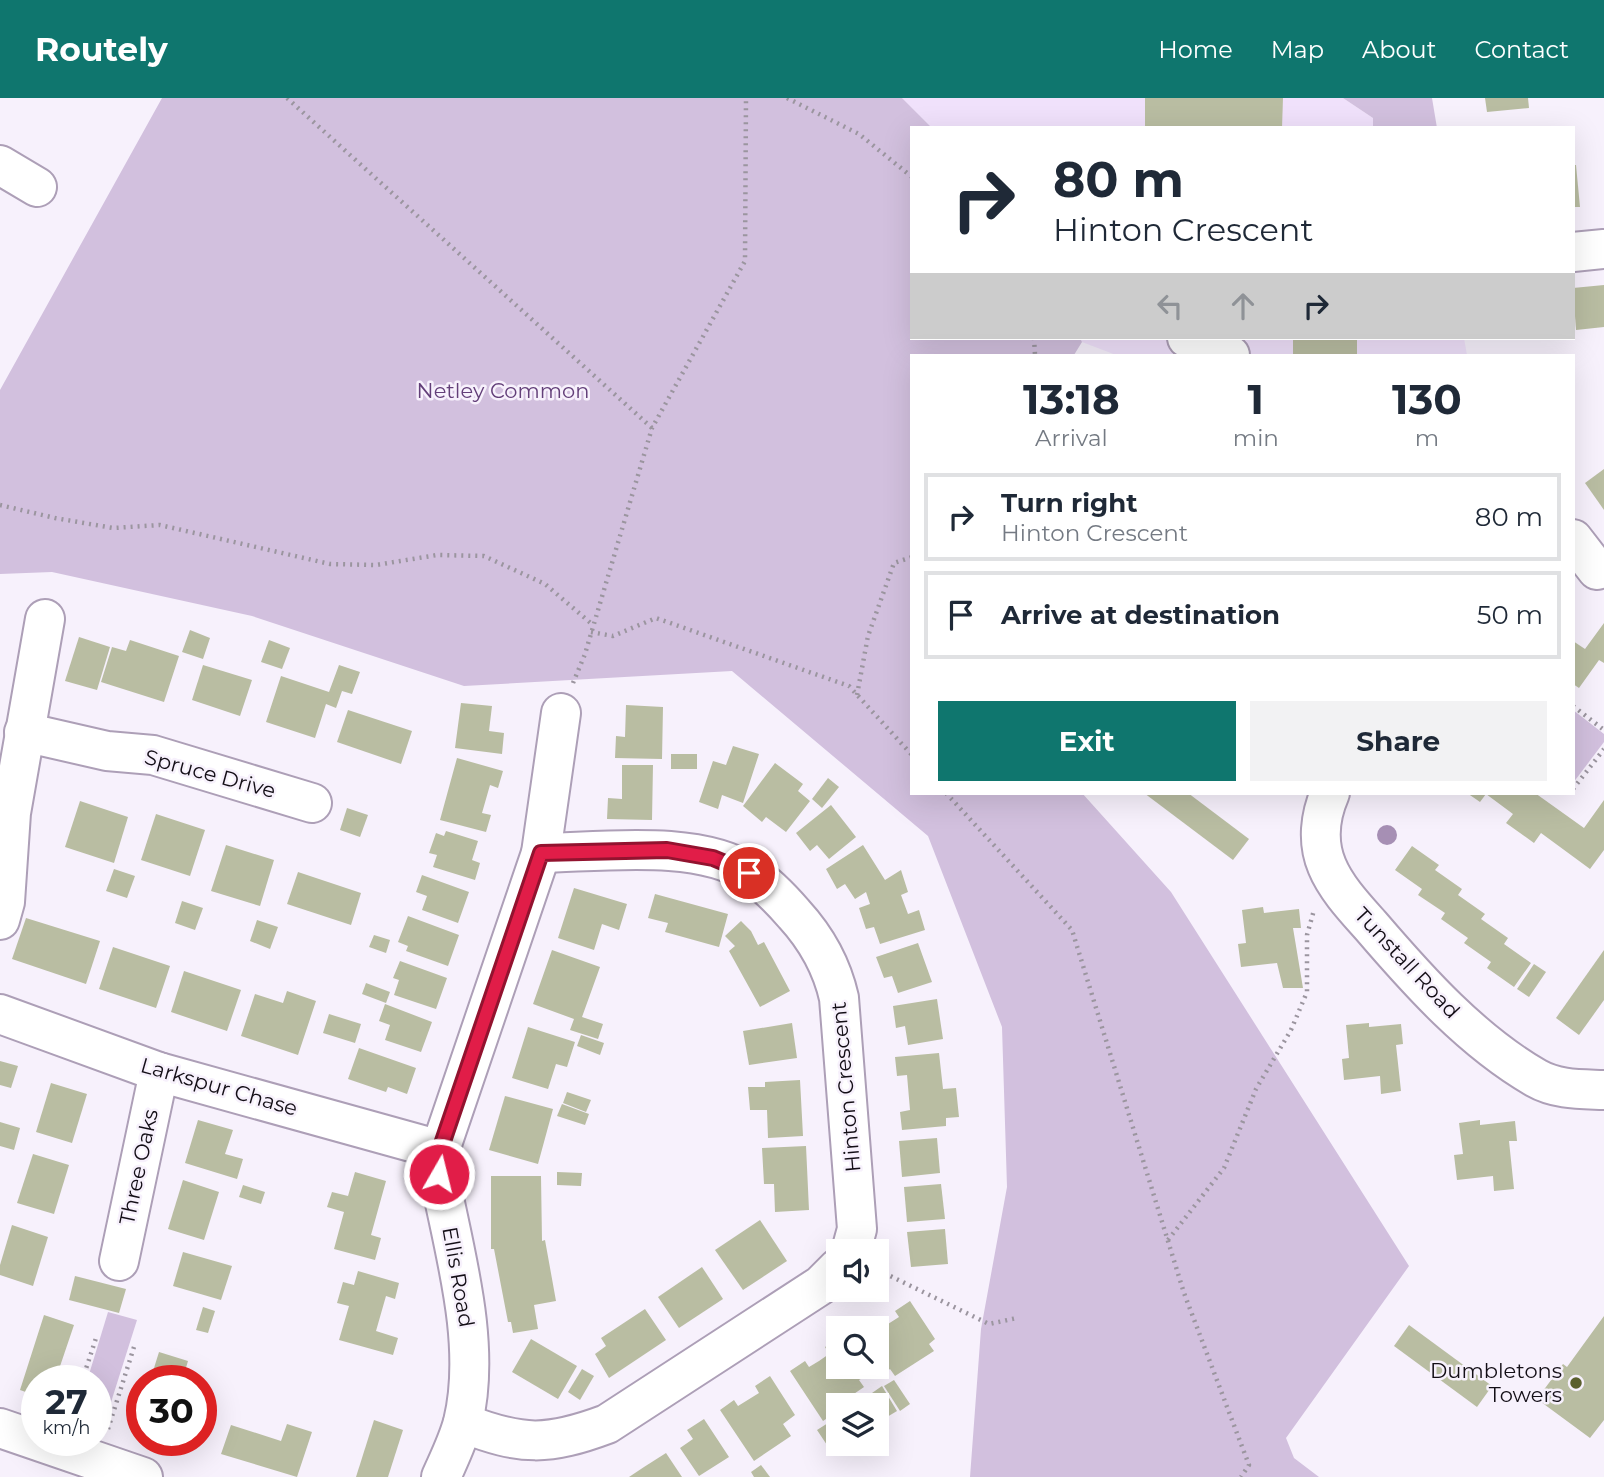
<!DOCTYPE html>
<style>
body{margin:0;font-family:Montserrat,sans-serif;background:#f2f2f3;color:#1f2937;height:100vh;display:flex;flex-direction:column;font-size:26px;white-space:nowrap}
*{box-sizing:border-box;margin:0}
p{font-size:23px;color:#747a83}
.icon{flex:none;width:38px;height:38px;fill:none;stroke:currentColor;stroke-width:2;stroke-linecap:round;stroke-linejoin:round}
.map{position:relative;flex:1;overflow:hidden}
.details{position:absolute;left:910px;top:256px;width:665px;height:441px;display:flex;flex-direction:column;background:#fff;border-radius:0px;box-shadow:0 7px 28px #0002}
.details>*{flex:none}
.banner{position:absolute;left:910px;top:28px;width:665px;height:214px;border-radius:0px;box-shadow:0 7px 28px #0002;background:#fff;color:#1f2937;overflow:hidden}
.fabs{position:absolute;left:826px;top:1141px;display:grid;gap:14px}
.fabs a{display:grid;place-items:center;width:63px;height:63px;border-radius:0px;background:#fff;box-shadow:0 7px 28px #0002;font-size:35px}
.speed{position:absolute;left:21px;top:1267px;display:flex;gap:14px;font-size:35px;font-weight:700;text-align:center}
.speed>*{display:grid;place-content:center;width:91px;height:91px;border-radius:50%;background:#fff;box-shadow:0 7px 28px #0002;line-height:1}
.speed small{font-size:18px;font-weight:400}
.speed .limit{border:10px solid #d22;background:#fff;color:#111}
.pin{position:absolute;display:grid;place-items:center;width:60px;height:60px;color:#fff;margin:-30px;border:4px solid #fff;border-radius:50%;box-shadow:0 2px 7px #0007}
.me{position:absolute;width:77px;margin:-38px;rotate:8deg;stroke-linejoin:round;filter:drop-shadow(0 0 5px #0008)}
.turn{display:flex;align-items:center;gap:24px;height:147px;padding:0 28px;font-size:32px}
.turn .icon{width:91px;height:91px;stroke-width:2.5}
.turn b{display:block;font-size:49px;line-height:60px}
.lanes{display:flex;align-items:center;height:66px;padding:0 28px;background:#0003;justify-content:center;gap:35px;direction:ltr}
.lanes .off{opacity:.35}
.eta{display:flex;justify-content:space-evenly;align-items:center;height:119px;text-align:center}
.eta b{font-size:42px;font-weight:700;line-height:49px}
.cta{display:flex;gap:14px;margin-top:auto;padding:14px 28px}
.cta a{flex:1;height:80px;border-radius:0px;background:#0f766e;color:#fff;font-size:28px;font-weight:700;line-height:80px;text-align:center}
.cta a+a{background:#f2f2f3;color:#1f2937}
ul{padding:0;list-style:none}
li{display:flex;align-items:center;gap:21px;height:88px;margin:0 14px 10px;padding:0 14px;border:4px solid #e0e1e3;border-radius:0px}
li div{flex:1}
li b{display:block;font-size:26px}
li em{font-style:normal}
header{display:flex;align-items:center;gap:42px;box-sizing:border-box;height:98px;padding:0 35px;background:#0f766e;color:#fff}
header strong{font-size:33px}
nav{display:flex;gap:38px;margin-inline-start:auto;font-size:24px}
.map>svg:first-child{display:block}
</style>
<header>
<strong>Routely</strong>
<nav><a>Home</a><a>Map</a><a>About</a><a>Contact</a></nav>
</header>
<div class="map">
<svg width="1604" height="1379" viewBox="0 0 1604 1379">
<rect width="100%" height="100%" fill="#f7f1fc"/>
<g fill="#f0e1fb">
<path d="M 902,0 L 1343,0 L 1373,20 L 1373,30 L 932,30 Z"/>
<path d="M 1080,240 L 1464,240 L 1467,257 L 1116,257 L 1082,244 Z"/>
</g>
<g fill="#d2c0de">
<path d="M 162,0 L 902,0 L 932,30 L 912,30 L 912,240 L 1080,240 L 1082,244 L 1074,257 L 912,257 L 912,695 L 1082,695 L 1171,794 L 1409,1168 L 1286,1340 L 1294,1360 L 1319,1379 L 970,1379 L 981,1231 L 1007,1089 L 1002,929 L 928,738 L 732,573 L 464,588 L 252,518 L 52,474 L 0,476 L 0,292 Z"/>
<path d="M 1343,0 L 1432,0 L 1437,30 L 1373,30 L 1373,20 Z"/>
<path d="M 1573,612 L 1604,636 L 1604,644 L 1573,685 Z"/>
<path d="M 108,1214 L 137,1222 L 100,1339 L 96,1338 L 96,1283 L 87,1283 Z"/>
</g>
<g fill="#b9bda2">
<path d="M 1145,0 L 1283,0 L 1282,30 L 1145,30 Z"/>
<path d="M 1485,0 L 1528,0 L 1529,10 L 1487,14 Z"/>
<path d="M 1573,67 L 1576,67 L 1580,109 L 1573,109 Z"/>
<path d="M 1604,187 L 1604,229 L 1576,232 L 1573,190 Z"/>
<rect x="1293" y="240" width="64" height="17"/>
<path d="M 1604,371 L 1604,412 L 1585,385 Z"/>
<path d="M 1604,525 L 1604,565 L 1599,562 L 1579,590 L 1573,586 L 1573,543 L 1585,551 Z"/>
<path d="M 190,532 L 210,540 L 203,561 L 182,554 Z"/>
<path d="M 79,539 L 110,549 L 97,592 L 65,583 Z"/>
<path d="M 130,542 L 179,558 L 164,604 L 101,584 L 112,549 L 126,553 Z"/>
<path d="M 269,542 L 290,550 L 282,571 L 261,564 Z"/>
<path d="M 203,567 L 252,582 L 240,618 L 192,602 Z"/>
<path d="M 339,567 L 360,574 L 352,596 L 342,593 L 336,610 L 326,606 L 315,640 L 266,624 L 281,578 L 329,594 Z"/>
<path d="M 461,605 L 492,608 L 489,633 L 504,635 L 502,656 L 455,650 Z"/>
<path d="M 626,607 L 663,609 L 662,661 L 615,660 L 616,638 L 625,639 Z"/>
<path d="M 348,612 L 412,633 L 401,666 L 337,644 Z"/>
<path d="M 733,648 L 759,656 L 743,705 L 722,697 L 718,711 L 699,704 L 713,663 L 726,667 Z"/>
<rect x="671" y="656" width="26" height="15"/>
<path d="M 457,660 L 503,673 L 498,690 L 490,687 L 482,715 L 491,717 L 486,734 L 440,722 Z"/>
<path d="M 775,665 L 803,686 L 798,693 L 810,703 L 786,734 L 766,719 L 762,724 L 743,708 Z"/>
<path d="M 622,667 L 653,667 L 652,722 L 607,721 L 608,700 L 622,701 Z"/>
<path d="M 828,680 L 839,689 L 822,710 L 812,701 Z"/>
<path d="M 1144,695 L 1188,695 L 1249,741 L 1233,762 Z"/>
<path d="M 1467,695 L 1535,695 L 1584,730 L 1604,702 L 1604,752 L 1590,771 L 1541,735 L 1534,745 L 1506,725 L 1513,716 L 1486,696 L 1480,704 Z"/>
<path d="M 80,703 L 128,719 L 114,765 L 65,749 Z"/>
<path d="M 831,707 L 856,739 L 829,761 L 817,747 L 810,753 L 796,735 Z"/>
<path d="M 347,710 L 368,717 L 360,739 L 340,732 Z"/>
<path d="M 156,716 L 205,732 L 190,778 L 141,762 Z"/>
<path d="M 446,733 L 478,743 L 472,762 L 480,765 L 475,782 L 433,769 L 437,757 L 429,755 L 436,735 L 444,738 Z"/>
<path d="M 226,747 L 274,762 L 260,808 L 211,793 Z"/>
<path d="M 863,747 L 885,782 L 901,772 L 908,794 L 901,797 L 908,816 L 919,812 L 925,832 L 880,846 L 874,829 L 866,831 L 859,810 L 870,806 L 866,794 L 855,801 L 845,786 L 837,791 L 826,771 Z"/>
<path d="M 1412,748 L 1439,767 L 1435,772 L 1462,791 L 1458,797 L 1485,816 L 1481,821 L 1508,840 L 1504,846 L 1531,865 L 1514,889 L 1487,870 L 1491,864 L 1464,845 L 1468,840 L 1441,821 L 1445,815 L 1418,797 L 1422,791 L 1395,772 Z"/>
<path d="M 114,771 L 135,778 L 127,800 L 106,793 Z"/>
<path d="M 298,774 L 361,795 L 351,827 L 287,806 Z"/>
<path d="M 422,777 L 469,794 L 458,825 L 422,812 L 427,798 L 416,794 Z"/>
<path d="M 574,790 L 627,806 L 619,832 L 602,826 L 594,852 L 558,840 Z"/>
<path d="M 655,796 L 728,816 L 719,849 L 665,834 L 668,825 L 648,820 Z"/>
<path d="M 182,803 L 203,810 L 195,832 L 175,825 Z"/>
<path d="M 1263,809 L 1264,815 L 1299,811 L 1301,830 L 1293,830 L 1303,890 L 1283,890 L 1277,865 L 1241,869 L 1238,846 L 1246,845 L 1242,812 Z"/>
<path d="M 408,818 L 459,837 L 448,868 L 406,853 L 408,848 L 398,844 Z"/>
<path d="M 26,820 L 100,843 L 86,886 L 12,861 Z"/>
<path d="M 257,822 L 278,829 L 270,851 L 250,843 Z"/>
<path d="M 741,823 L 751,833 L 758,847 L 764,844 L 790,893 L 760,909 L 729,853 L 735,848 L 725,838 Z"/>
<path d="M 374,837 L 390,842 L 386,855 L 369,849 Z"/>
<path d="M 918,845 L 932,884 L 898,895 L 892,878 L 884,880 L 876,859 Z"/>
<path d="M 113,849 L 170,868 L 156,910 L 99,891 Z"/>
<path d="M 552,852 L 600,869 L 582,919 L 603,926 L 598,941 L 570,932 L 574,921 L 533,906 Z"/>
<path d="M 1604,852 L 1604,902 L 1579,937 L 1556,920 Z"/>
<path d="M 400,863 L 447,880 L 436,911 L 394,897 L 399,882 L 393,880 Z"/>
<path d="M 1534,866 L 1546,874 L 1529,899 L 1517,891 Z"/>
<path d="M 184,873 L 241,892 L 227,933 L 171,914 Z"/>
<path d="M 366,885 L 390,894 L 386,905 L 362,896 Z"/>
<path d="M 287,893 L 316,903 L 298,957 L 241,938 L 255,896 L 283,905 Z"/>
<path d="M 937,901 L 943,941 L 908,947 L 905,928 L 896,930 L 893,908 Z"/>
<path d="M 385,906 L 432,924 L 421,954 L 385,942 L 390,927 L 379,923 Z"/>
<path d="M 329,916 L 361,926 L 355,945 L 323,935 Z"/>
<path d="M 792,925 L 797,960 L 749,967 L 743,933 Z"/>
<path d="M 1369,925 L 1369,929 L 1401,926 L 1403,946 L 1396,947 L 1401,993 L 1381,996 L 1380,978 L 1344,982 L 1342,961 L 1349,960 L 1346,927 Z"/>
<path d="M 528,929 L 575,944 L 567,969 L 556,966 L 548,991 L 512,980 Z"/>
<path d="M 581,937 L 604,945 L 600,957 L 577,948 Z"/>
<path d="M 359,950 L 416,970 L 407,996 L 388,989 L 386,994 L 348,981 Z"/>
<path d="M 939,955 L 943,991 L 956,990 L 959,1019 L 946,1020 L 946,1028 L 902,1032 L 900,1014 L 910,1012 L 907,977 L 897,978 L 895,959 Z"/>
<path d="M 0,963 L 18,968 L 11,990 L 0,987 Z"/>
<path d="M 800,982 L 803,1038 L 768,1040 L 767,1012 L 750,1012 L 748,989 L 765,989 L 765,984 Z"/>
<path d="M 51,985 L 87,996 L 72,1045 L 36,1034 Z"/>
<path d="M 567,994 L 591,1002 L 586,1014 L 563,1005 Z"/>
<path d="M 505,998 L 553,1011 L 538,1066 L 489,1052 Z"/>
<path d="M 562,1006 L 589,1016 L 585,1027 L 557,1018 Z"/>
<path d="M 198,1022 L 233,1032 L 225,1056 L 243,1061 L 237,1081 L 185,1065 Z"/>
<path d="M 1480,1022 L 1480,1027 L 1515,1023 L 1517,1043 L 1509,1043 L 1514,1091 L 1494,1093 L 1493,1078 L 1457,1082 L 1454,1057 L 1463,1056 L 1459,1025 Z"/>
<path d="M 0,1024 L 20,1030 L 14,1052 L 0,1048 Z"/>
<path d="M 937,1040 L 940,1075 L 902,1079 L 899,1043 Z"/>
<path d="M 806,1048 L 809,1112 L 775,1114 L 774,1086 L 764,1086 L 762,1050 Z"/>
<path d="M 33,1056 L 69,1067 L 54,1116 L 17,1105 Z"/>
<path d="M 355,1074 L 386,1083 L 371,1137 L 381,1140 L 375,1162 L 334,1151 L 344,1114 L 327,1109 L 332,1094 L 348,1098 Z"/>
<path d="M 557,1074 L 582,1075 L 581,1088 L 557,1087 Z"/>
<path d="M 491,1078 L 541,1078 L 542,1143 L 545,1142 L 556,1203 L 534,1207 L 538,1231 L 513,1235 L 511,1224 L 508,1224 L 494,1151 L 491,1151 Z"/>
<path d="M 183,1082 L 219,1094 L 204,1142 L 168,1131 Z"/>
<path d="M 941,1086 L 945,1121 L 907,1124 L 904,1089 Z"/>
<path d="M 243,1087 L 265,1094 L 261,1106 L 239,1099 Z"/>
<path d="M 760,1122 L 787,1163 L 743,1192 L 715,1152 Z"/>
<path d="M 12,1127 L 48,1139 L 33,1188 L 0,1177 L 0,1167 Z"/>
<path d="M 945,1131 L 948,1166 L 911,1169 L 907,1134 Z"/>
<path d="M 183,1154 L 232,1168 L 221,1202 L 173,1188 Z"/>
<path d="M 702,1169 L 723,1201 L 679,1230 L 658,1199 Z"/>
<path d="M 358,1173 L 399,1185 L 395,1201 L 386,1198 L 376,1233 L 398,1240 L 393,1257 L 339,1242 L 349,1208 L 337,1205 L 343,1184 L 354,1187 Z"/>
<path d="M 75,1178 L 126,1191 L 119,1215 L 69,1202 Z"/>
<path d="M 910,1203 L 935,1241 L 929,1246 L 934,1253 L 895,1278 L 890,1271 L 884,1275 L 877,1263 L 877,1233 L 899,1219 L 895,1213 Z"/>
<path d="M 203,1209 L 215,1213 L 208,1235 L 196,1232 Z"/>
<path d="M 645,1211 L 666,1242 L 609,1280 L 595,1256 L 606,1248 L 601,1240 Z"/>
<path d="M 44,1217 L 74,1227 L 55,1283 L 37,1283 L 37,1298 L 20,1292 Z"/>
<path d="M 1604,1218 L 1604,1322 L 1590,1340 L 1537,1301 L 1563,1266 L 1567,1269 Z"/>
<path d="M 1409,1227 L 1492,1288 L 1477,1309 L 1394,1248 Z"/>
<path d="M 531,1241 L 577,1268 L 558,1301 L 512,1274 Z"/>
<path d="M 838,1241 L 838,1269 L 859,1269 L 866,1278 L 859,1282 L 864,1289 L 845,1302 L 848,1307 L 838,1307 L 838,1313 L 823,1323 L 790,1273 L 805,1263 L 809,1269 L 819,1263 L 829,1256 L 825,1249 Z"/>
<path d="M 159,1254 L 188,1263 L 182,1283 L 150,1283 Z"/>
<path d="M 582,1271 L 594,1278 L 580,1302 L 568,1294 Z"/>
<path d="M 770,1278 L 795,1317 L 783,1326 L 791,1338 L 754,1363 L 720,1312 L 734,1302 L 738,1308 L 759,1295 L 755,1288 Z"/>
<path d="M 894,1282 L 910,1306 L 900,1313 L 884,1288 Z"/>
<path d="M 882,1288 L 897,1313 L 887,1319 L 872,1295 Z"/>
<path d="M 704,1321 L 729,1359 L 699,1378 L 680,1350 L 693,1341 L 687,1332 Z"/>
<path d="M 374,1322 L 403,1332 L 388,1379 L 356,1379 Z"/>
<path d="M 828,1325 L 838,1341 L 838,1346 L 844,1349 L 833,1356 L 817,1332 Z"/>
<path d="M 287,1326 L 312,1334 L 297,1379 L 221,1356 L 231,1327 L 281,1343 Z"/>
<path d="M 666,1355 L 682,1379 L 629,1379 L 644,1369 Z"/>
<path d="M 761,1367 L 770,1379 L 754,1379 L 751,1374 Z"/>
</g>
<g fill="none" stroke-linecap="round" stroke-linejoin="round">
<g stroke="#ad9fb7" stroke-width="42">
<g id="minor">
<path d="M 0,67 L 37,89"/>
<path d="M 1573,154 L 1604,151"/>
<path d="M 1187,240 L 1217,248 L 1230,257"/>
<path d="M 1573,441 L 1597,472"/>
<path d="M 24,634 L 107,653 L 153,657 L 312,705"/>
<path d="M 1330,695 C 1320,718 1317,744 1327,768 C 1336,790 1355,810 1371,828 C 1419,884 1472,943 1536,980 C 1557,992 1581,991 1604,992"/>
<path d="M 541,755 C 601,754 699,741 751,776 C 768,787 781,801 794,816 C 816,840 832,869 839,900 L 857,1131 L 851,1153"/>
<path d="M 0,822 L 5,804 L 11,715 L 45,521"/>
<path d="M 0,916 L 159,974 L 440,1052"/>
<path d="M 119,1163 L 159,974"/>
<path d="M 463,1325 C 522,1348 548,1348 607,1326 L 821,1187 L 838,1170"/>
<path d="M 0,1330 L 143,1379"/>
<path d="M 441,1379 C 449,1361 458,1343 463,1324 C 482,1246 454,1153 439,1076 L 440,1052 L 541,755 L 561,615"/>
</g>
</g>
<g stroke="#9b959f" stroke-width="4.5" stroke-dasharray="2 5" stroke-linecap="butt">
<path d="M 287,0 L 652,330"/>
<path d="M 787,0 L 859,36 L 912,79"/>
<path d="M 1034,240 L 1035,257"/>
<path d="M 0,407 L 55,420 L 113,430 L 160,427 L 330,466 L 376,467 L 437,457 L 484,458 L 545,486 L 593,527"/>
<path d="M 591,534 L 613,538 L 656,520 L 849,588 L 912,657"/>
<path d="M 573,585 L 585,556 L 652,330 L 745,163 L 746,0"/>
<path d="M 857,597 L 868,538 L 894,465 L 912,459"/>
<path d="M 1573,608 L 1604,632"/>
<path d="M 1573,691 L 1604,651"/>
<path d="M 946,695 L 1072,832 L 1184,1195 L 1249,1367 L 1241,1379"/>
<path d="M 1168,1142 L 1224,1070 L 1256,991 L 1291,932 L 1307,894 L 1307,837 L 1314,812"/>
<path d="M 878,1172 L 989,1226 L 1017,1220"/>
<path d="M 82,1283 L 97,1237"/>
<path d="M 108,1331 L 134,1249"/>
</g>
<use href="#minor" stroke="#fff" stroke-width="38"/>
</g>
<circle fill="#a68fb4" cx="1387" cy="737" r="10"/>
<g fill="none" stroke-linecap="round" stroke-linejoin="round">
<g stroke="#92132f" stroke-width="18">
<path id="route" d="M 439,1076 L 440,1052 L 541,755 L 667,752 L 713,760 L 749,775"/>
</g>
<use href="#route" stroke="#e11d48" stroke-width="12"/>
</g>
<circle fill="#5a5f2d" stroke="#f7f1fc" stroke-width="2.5" cx="1576" cy="1285" r="7"/>
<g text-anchor="middle" stroke-width="5" stroke-linejoin="round" paint-order="stroke">
<g font-size="21" fill="#633f79" stroke="#f7f1fc">
<text x="503" y="300">Netley Common</text>
</g>
<g font-size="21" fill="#130e16" stroke="#f7f1fc">
<text transform="translate(210 676) rotate(15)" y="7">Spruce Drive</text>
<text transform="translate(1407 865) rotate(47)" y="7">Tunstall Road</text>
<text transform="translate(219 989) rotate(16)" y="7">Larkspur Chase</text>
<text transform="translate(846 989) rotate(-95)" y="7">Hinton Crescent</text>
<text transform="translate(139 1069) rotate(-78)" y="7">Three Oaks</text>
<text transform="translate(458 1179) rotate(80)" y="7">Ellis Road</text>
</g>
<g font-size="21" fill="#130e16" stroke="#f7f1fc" text-anchor="end">
<text x="1562" y="1280">Dumbletons<tspan x="1562" dy="24">Towers</tspan></text>
</g>
</g>
</svg>
<div class="fabs">
<a><svg class="icon" aria-label="sound" viewBox="0 0 24 24"><path d="M4 9h4l5-4v14l-5-4H4zM17 9q2 3 0 6"/></svg></a>
<a><svg class="icon" aria-label="search" viewBox="0 0 24 24"><circle cx="10" cy="10" r="6"/><path d="M15 15l6 6"/></svg></a>
<a><svg class="icon" aria-label="layers" viewBox="0 0 24 24"><path d="M12 4l9 5-9 5-9-5zM3 14l9 5 9-5"/></svg></a>
</div>
<div class="speed"><div>27<small>km/h</small></div><div class="limit">30</div></div>
<div class="pin" style="left:749px;top:775px;background:#d93025"><svg class="icon" aria-label="arrive" viewBox="0 0 24 24"><path d="M6 21V4h12l-3 4 3 4H6"/></svg></div>
<svg class="me" style="left:439px;top:1076px" viewBox="-20 -20 40 40"><circle r="17" fill="#e11d48" stroke="#fff" stroke-width="3"/><path d="M0-11L8 9 0 5-8 9z" fill="#fff"/></svg>
<div class="banner">
<div class="turn"><svg class="icon" aria-label="right" viewBox="0 0 24 24"><path d="M7 20v-9h11M14 6l5 5-5 5"/></svg><div><b>80 m</b>Hinton Crescent</div></div>
<div class="lanes"><svg class="icon off" aria-label="left" viewBox="0 0 24 24"><path d="M17 20v-9H6M10 6l-5 5 5 5"/></svg><svg class="icon off" aria-label="ahead" viewBox="0 0 24 24"><path d="M12 20V5M6 11l6-6 6 6"/></svg><svg class="icon" aria-label="right" viewBox="0 0 24 24"><path d="M7 20v-9h11M14 6l5 5-5 5"/></svg></div>
</div>
<section class="details">
<div class="eta">
<div><b>13:18</b><p>Arrival</p></div>
<div><b>1</b><p>min</p></div>
<div><b>130</b><p>m</p></div>
</div>
<ul>
<li><svg class="icon" aria-label="right" viewBox="0 0 24 24"><path d="M7 20v-9h11M14 6l5 5-5 5"/></svg><div><b>Turn right</b><p>Hinton Crescent</p></div><em>80 m</em></li>
<li><svg class="icon" aria-label="arrive" viewBox="0 0 24 24"><path d="M6 21V4h12l-3 4 3 4H6"/></svg><div><b>Arrive at destination</b></div><em>50 m</em></li>
</ul>
<div class="cta"><a>Exit</a><a>Share</a></div>
</section>
</div>
